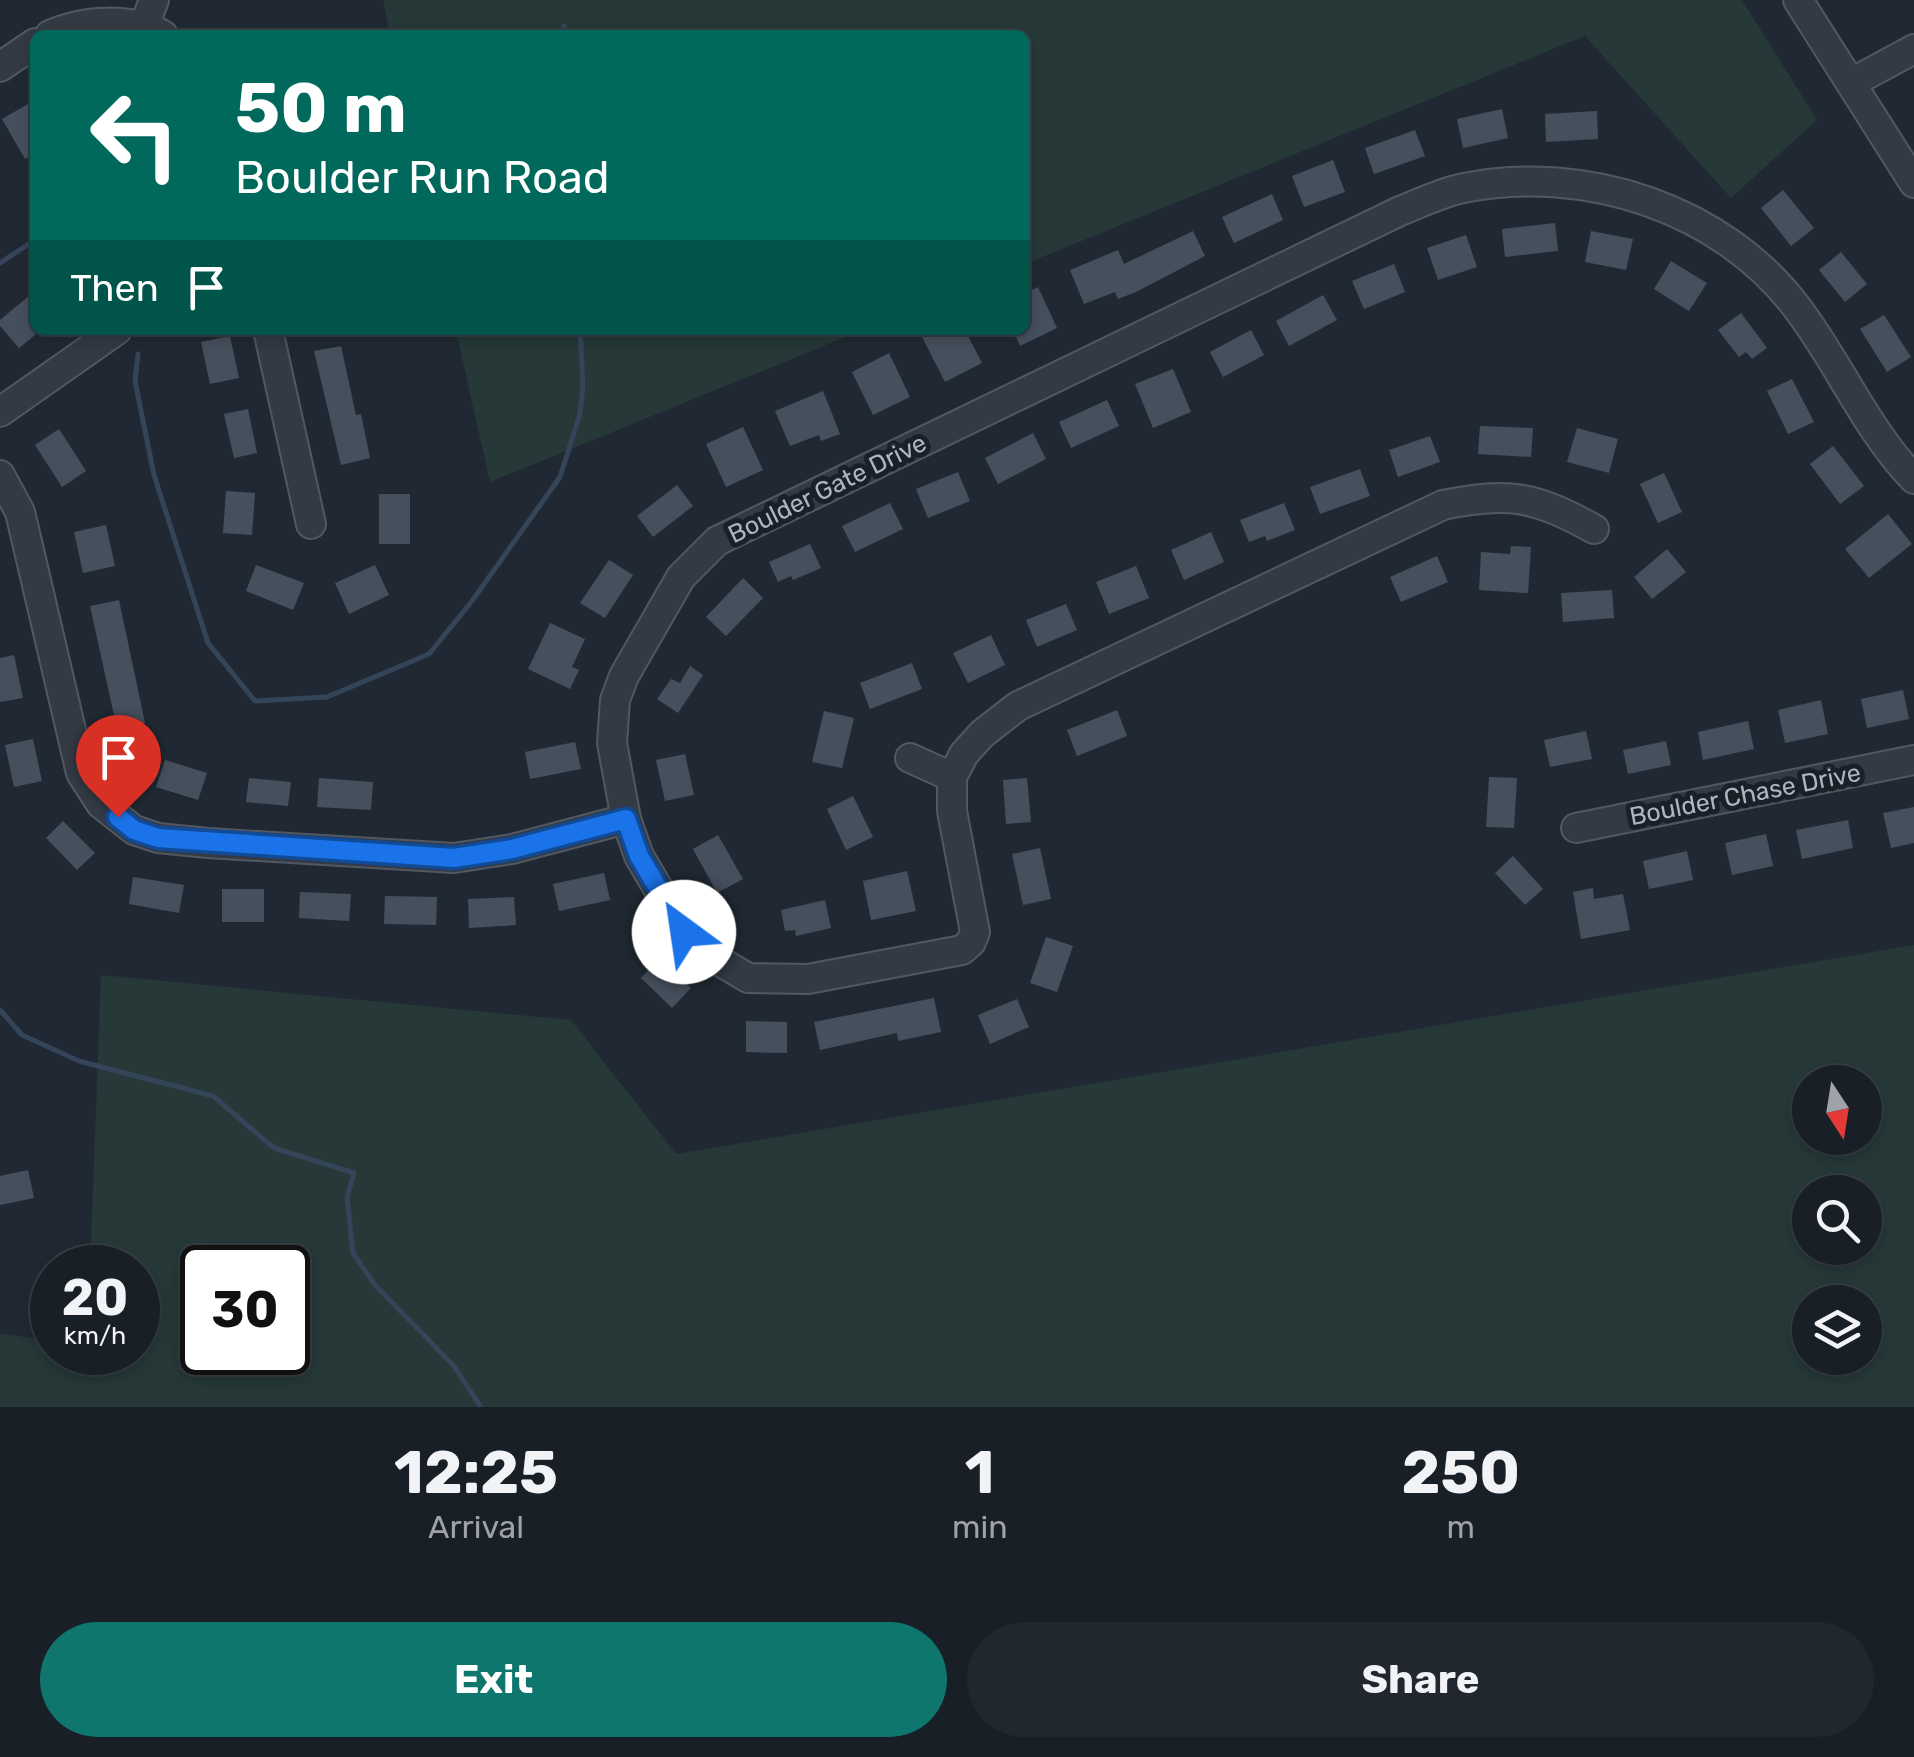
<!DOCTYPE html>
<style>
body{margin:0;font-family:Rubik,sans-serif;background:#21272e;color:#f1f3f6;height:100vh;display:flex;flex-direction:column;font-size:38px;white-space:nowrap}
*{box-sizing:border-box;margin:0}
p{font-size:32px;color:#9fa2a7}
.icon{flex:none;width:55px;height:55px;fill:none;stroke:currentColor;stroke-width:2;stroke-linecap:round;stroke-linejoin:round}
.map{position:relative;height:1407px;overflow:hidden}
.panel{display:flex;flex-direction:column;background:#181f26;flex:1}
.panel>*{flex:none}
.guide{position:absolute;left:30px;top:30px;width:1000px;height:305px;border-radius:15px;box-shadow:0 5px 15px #0003,0 0 0 2px #363d43;background:#00695c;color:#fff;overflow:hidden}
.needle{width:65px;rotate:168deg}
.controls{position:absolute;left:1792px;top:1065px;display:grid;gap:20px}
.controls a{display:grid;place-items:center;width:90px;height:90px;border-radius:50%;background:#181f26;box-shadow:0 5px 15px #0003,0 0 0 2px #363d43;font-size:50px}
.speed{position:absolute;left:30px;top:1245px;display:flex;gap:20px;font-size:50px;font-weight:700;text-align:center}
.speed>*{display:grid;place-content:center;width:130px;height:130px;border-radius:50%;background:#181f26;box-shadow:0 5px 15px #0003,0 0 0 2px #363d43;line-height:1}
.speed small{font-size:25px;font-weight:400}
.speed .limit{border:5px solid #111;border-radius:15px;background:#fff;color:#111}
.pin{position:absolute;display:grid;place-items:center;width:85px;height:85px;color:#fff;margin:-102px -42px;border-radius:50% 50% 50% 0;rotate:-45deg;box-shadow:0 0 10px #0007}
.pin .icon{rotate:45deg}
.me{position:absolute;width:110px;margin:-55px;rotate:329deg;stroke-linejoin:round;filter:drop-shadow(0 0 8px #0008)}
.turn{display:flex;align-items:center;gap:35px;height:210px;padding:0 40px;font-size:45px}
.turn .icon{width:130px;height:130px;stroke-width:2.5}
.turn b{display:block;font-size:70px;line-height:85px}
.then{display:flex;align-items:center;height:95px;padding:0 40px;background:#0003;gap:20px;font-size:38px}
.eta{display:flex;justify-content:space-evenly;align-items:center;height:170px;text-align:center}
.eta b{font-size:60px;font-weight:700;line-height:70px}
.button{display:flex;gap:20px;margin-top:auto;padding:20px 40px}
.button a{flex:1;height:115px;border-radius:60px;background:#0f766e;color:#fff;font-size:40px;font-weight:700;line-height:115px;text-align:center}
.button a+a{background:#21272e;color:#f1f3f6}
.map>svg:first-child{display:block}
</style>
<div class="map">
<svg width="1914" height="1407" viewBox="0 0 1914 1407">
<rect width="100%" height="100%" fill="#202933"/>
<g fill="#263838" fill-rule="evenodd">
<path d="M 383,0 L 1742,0 L 1817,120 L 1731,198 L 1585,36 L 1025,264 L 1025,35 L 390,35 Z"/>
<path d="M 456,330 L 863,330 L 490,482 Z"/>
<path d="M 1914,945 L 1914,1407 L 0,1407 L 0,1334 L 52,1340 L 52,1352 L 138,1352 L 138,1268 L 90,1267 L 101,975 L 571,1020 L 676,1154 ZM 1810,1082 L 1865,1082 L 1865,1138 L 1810,1138 ZM 1810,1192 L 1865,1192 L 1865,1248 L 1810,1248 ZM 202,1268 L 288,1268 L 288,1352 L 202,1352 ZM 1810,1302 L 1865,1302 L 1865,1358 L 1810,1358 Z"/>
</g>
<g fill="none" stroke-linecap="round" stroke-linejoin="round">
<g stroke="#354559" stroke-width="5">
<path d="M 564,35 L 564,26"/>
<path d="M 0,263 L 35,240"/>
<path d="M 138,354 L 135,381 L 154,475 L 208,643 L 255,701 L 327,697 L 429,654 L 472,601 L 560,477 L 580,414 L 583,385 L 580,330"/>
<path d="M 0,1010 L 22,1035 L 79,1061 L 213,1096 L 274,1148 L 354,1173 L 347,1198 L 353,1253 L 375,1285 L 454,1366 L 481,1407"/>
</g>
</g>
<g fill="#46505d">
<path d="M 35,100 L 35,153 L 25,159 L 2,119 Z"/>
<path d="M 1502,109 L 1508,138 L 1463,148 L 1457,119 Z"/>
<path d="M 1597,111 L 1598,139 L 1546,142 L 1545,114 Z"/>
<path d="M 1415,130 L 1425,156 L 1374,174 L 1365,148 Z"/>
<path d="M 1333,160 L 1345,192 L 1304,207 L 1292,176 Z"/>
<path d="M 1783,190 L 1814,228 L 1791,246 L 1761,208 Z"/>
<path d="M 1272,194 L 1283,220 L 1234,243 L 1222,217 Z"/>
<path d="M 1555,223 L 1558,251 L 1505,257 L 1502,229 Z"/>
<path d="M 1193,231 L 1205,256 L 1136,292 L 1118,299 L 1115,292 L 1084,304 L 1070,270 L 1118,250 L 1124,264 Z"/>
<path d="M 1591,231 L 1633,239 L 1626,270 L 1585,262 Z"/>
<path d="M 1466,235 L 1477,267 L 1438,280 L 1427,248 Z"/>
<path d="M 1841,252 L 1867,284 L 1845,302 L 1819,270 Z"/>
<path d="M 1671,261 L 1707,283 L 1689,311 L 1654,289 Z"/>
<path d="M 1394,264 L 1405,292 L 1364,309 L 1352,281 Z"/>
<path d="M 1038,287 L 1057,328 L 1020,346 L 1013,330 L 1025,330 L 1025,293 Z"/>
<path d="M 35,291 L 35,335 L 19,348 L 0,326 L 0,320 Z"/>
<path d="M 1323,295 L 1337,320 L 1289,346 L 1276,321 Z"/>
<path d="M 1741,313 L 1767,348 L 1752,359 L 1746,352 L 1739,357 L 1718,330 Z"/>
<path d="M 1884,315 L 1911,357 L 1887,372 L 1860,329 Z"/>
<path d="M 936,330 L 965,330 L 982,363 L 945,382 L 922,337 Z"/>
<path d="M 1251,330 L 1264,355 L 1223,377 L 1210,352 Z"/>
<path d="M 230,336 L 239,378 L 210,384 L 201,342 Z"/>
<path d="M 341,346 L 356,415 L 361,414 L 370,458 L 341,465 L 314,351 Z"/>
<path d="M 889,353 L 910,397 L 873,415 L 852,372 Z"/>
<path d="M 1173,369 L 1191,412 L 1153,428 L 1135,384 Z"/>
<path d="M 1792,379 L 1814,422 L 1788,434 L 1767,391 Z"/>
<path d="M 823,391 L 840,434 L 821,441 L 819,435 L 790,446 L 775,411 Z"/>
<path d="M 1107,400 L 1119,426 L 1071,448 L 1059,422 Z"/>
<path d="M 248,409 L 257,453 L 234,458 L 224,414 Z"/>
<path d="M 1480,426 L 1533,428 L 1531,457 L 1478,454 Z"/>
<path d="M 743,427 L 763,470 L 726,487 L 706,444 Z"/>
<path d="M 1577,428 L 1618,439 L 1609,473 L 1567,462 Z"/>
<path d="M 59,429 L 86,471 L 62,487 L 35,445 Z"/>
<path d="M 1033,433 L 1046,459 L 998,484 L 985,458 Z"/>
<path d="M 1430,436 L 1440,462 L 1398,477 L 1389,450 Z"/>
<path d="M 1833,446 L 1864,486 L 1840,504 L 1810,464 Z"/>
<path d="M 1360,469 L 1370,496 L 1320,514 L 1310,487 Z"/>
<path d="M 958,472 L 970,501 L 928,518 L 916,489 Z"/>
<path d="M 1664,473 L 1682,512 L 1658,523 L 1640,484 Z"/>
<path d="M 677,485 L 693,506 L 653,537 L 637,516 Z"/>
<path d="M 226,491 L 255,493 L 252,535 L 223,533 Z"/>
<rect x="379" y="494" width="31" height="50"/>
<path d="M 890,503 L 903,529 L 855,552 L 842,526 Z"/>
<path d="M 1284,503 L 1295,530 L 1267,541 L 1265,536 L 1249,542 L 1240,520 Z"/>
<path d="M 1888,514 L 1912,544 L 1869,578 L 1845,549 Z"/>
<path d="M 106,525 L 115,566 L 83,573 L 74,532 Z"/>
<path d="M 1211,532 L 1224,562 L 1184,580 L 1171,550 Z"/>
<path d="M 810,544 L 821,568 L 793,580 L 791,576 L 778,582 L 769,562 Z"/>
<path d="M 1511,546 L 1531,547 L 1528,593 L 1479,590 L 1481,552 L 1510,554 Z"/>
<path d="M 1667,549 L 1686,572 L 1652,599 L 1634,577 Z"/>
<path d="M 1437,556 L 1448,582 L 1401,602 L 1390,577 Z"/>
<path d="M 609,560 L 633,575 L 605,618 L 580,603 Z"/>
<path d="M 256,565 L 304,583 L 293,610 L 246,591 Z"/>
<path d="M 375,565 L 389,595 L 349,614 L 335,583 Z"/>
<path d="M 1136,566 L 1149,598 L 1109,614 L 1096,582 Z"/>
<path d="M 743,578 L 763,598 L 726,636 L 706,617 Z"/>
<path d="M 1612,590 L 1614,618 L 1563,622 L 1561,593 Z"/>
<path d="M 119,600 L 145,723 L 117,729 L 90,606 Z"/>
<path d="M 1066,604 L 1077,630 L 1037,647 L 1026,620 Z"/>
<path d="M 550,623 L 585,639 L 572,667 L 579,670 L 570,689 L 528,669 Z"/>
<path d="M 991,635 L 1005,665 L 968,683 L 953,653 Z"/>
<path d="M 14,655 L 23,698 L 0,702 L 0,658 Z"/>
<path d="M 912,663 L 922,689 L 870,709 L 860,683 Z"/>
<path d="M 690,666 L 703,675 L 678,713 L 657,699 L 671,679 L 680,683 Z"/>
<path d="M 1903,690 L 1909,719 L 1867,728 L 1861,699 Z"/>
<path d="M 1821,700 L 1828,734 L 1785,743 L 1778,710 Z"/>
<path d="M 1117,710 L 1127,736 L 1077,756 L 1067,730 Z"/>
<path d="M 824,711 L 854,718 L 842,768 L 812,762 Z"/>
<path d="M 1748,721 L 1754,749 L 1703,760 L 1698,732 Z"/>
<path d="M 1586,731 L 1592,759 L 1550,767 L 1544,740 Z"/>
<path d="M 33,739 L 42,781 L 14,787 L 5,745 Z"/>
<path d="M 1666,741 L 1671,765 L 1628,774 L 1623,750 Z"/>
<path d="M 575,742 L 581,769 L 530,779 L 525,752 Z"/>
<path d="M 685,754 L 694,795 L 665,801 L 656,760 Z"/>
<path d="M 165,760 L 207,773 L 198,800 L 156,787 Z"/>
<path d="M 1489,777 L 1517,778 L 1514,828 L 1486,827 Z"/>
<path d="M 249,778 L 291,782 L 288,806 L 246,802 Z"/>
<path d="M 319,778 L 373,782 L 371,810 L 317,807 Z"/>
<path d="M 1027,778 L 1031,822 L 1006,824 L 1003,780 Z"/>
<path d="M 853,796 L 873,837 L 846,850 L 827,809 Z"/>
<path d="M 1914,807 L 1914,843 L 1891,848 L 1883,813 Z"/>
<path d="M 1848,820 L 1853,848 L 1802,859 L 1796,830 Z"/>
<path d="M 63,821 L 95,853 L 77,870 L 46,838 Z"/>
<path d="M 1766,834 L 1773,866 L 1732,875 L 1725,843 Z"/>
<path d="M 718,835 L 743,879 L 717,893 L 693,849 Z"/>
<path d="M 1040,848 L 1051,899 L 1023,905 L 1012,854 Z"/>
<path d="M 1687,851 L 1693,880 L 1649,889 L 1643,861 Z"/>
<path d="M 1513,856 L 1543,889 L 1525,905 L 1495,873 Z"/>
<path d="M 907,871 L 916,911 L 871,920 L 863,881 Z"/>
<path d="M 604,873 L 610,900 L 559,911 L 553,884 Z"/>
<path d="M 133,877 L 184,885 L 179,913 L 129,904 Z"/>
<path d="M 1593,888 L 1594,899 L 1623,894 L 1630,930 L 1581,939 L 1573,892 Z"/>
<rect x="222" y="889" width="42" height="33"/>
<path d="M 300,892 L 351,894 L 349,921 L 299,918 Z"/>
<path d="M 385,896 L 437,897 L 436,925 L 384,924 Z"/>
<path d="M 514,897 L 516,925 L 469,928 L 468,899 Z"/>
<path d="M 825,900 L 831,928 L 796,936 L 795,930 L 785,931 L 781,910 Z"/>
<path d="M 1046,937 L 1073,946 L 1057,992 L 1030,983 Z"/>
<path d="M 660,958 L 691,988 L 672,1008 L 641,978 Z"/>
<path d="M 934,998 L 941,1032 L 898,1041 L 897,1033 L 820,1050 L 814,1022 Z"/>
<path d="M 1017,999 L 1029,1027 L 990,1044 L 978,1015 Z"/>
<path d="M 746,1021 L 787,1022 L 787,1053 L 746,1052 Z"/>
<path d="M 28,1170 L 34,1198 L 0,1205 L 0,1176 Z"/>
</g>
<g fill="none" stroke-linecap="round" stroke-linejoin="round">
<g stroke="#515862" stroke-width="32">
<g id="minor">
<path d="M 1798,0 L 1914,183"/>
<path d="M 144,26 L 154,0"/>
<path d="M 50,35 C 82,20 132,17 163,35"/>
<path d="M 0,67 L 35,43"/>
<path d="M 1853,82 L 1914,49"/>
<path d="M 268,330 L 311,524"/>
<path d="M 0,412 L 117,330"/>
<path d="M 0,475 L 20,512 L 81,773 L 101,804 L 134,830 L 158,838 L 208,843 L 454,858 L 512,849 L 626,819"/>
<path d="M 1594,529 C 1536,497 1510,491 1443,505 L 1018,706 L 982,734 L 964,754 L 952,777 L 952,811 L 975,932 L 971,942 L 962,950 L 808,979 L 748,978 L 699,949 L 684,932 L 639,856 L 626,819 L 612,743 L 615,700 L 624,676 L 681,577 L 717,541 L 1400,211 C 1421,203 1442,192 1464,188 C 1585,164 1723,208 1798,309 C 1839,363 1866,429 1914,479"/>
<path d="M 910,758 L 952,777"/>
<path d="M 1576,828 L 1914,760"/>
</g>
</g>
<use href="#minor" stroke="#333a44" stroke-width="28"/>
</g>
<g fill="none" stroke-linecap="round" stroke-linejoin="round">
<g stroke="#114b97" stroke-width="25">
<path id="route" d="M 118,817 L 134,830 L 158,838 L 454,858 L 512,849 L 626,819 L 639,856 L 684,932"/>
</g>
<use href="#route" stroke="#1a73e8" stroke-width="18"/>
</g>
<g text-anchor="middle" stroke-width="10" stroke-linejoin="round" paint-order="stroke">
<g font-size="25" fill="#adb5c1" stroke="#192028">
<text transform="translate(827 488) rotate(-26)" y="9">Boulder Gate Drive</text>
<text transform="translate(1745 794) rotate(-11)" y="9">Boulder Chase Drive</text>
</g>
</g>
</svg>
<div class="controls">
<a><svg class="needle" viewBox="-14 -14 28 28"><path d="M0-13l5 13h-10z" fill="#e53935"/><path d="M0 13l5-13h-10z" fill="#9fa2a7"/></svg></a>
<a><svg class="icon" aria-label="search" viewBox="0 0 24 24"><circle cx="10" cy="10" r="6"/><path d="M15 15l6 6"/></svg></a>
<a><svg class="icon" aria-label="layers" viewBox="0 0 24 24"><path d="M12 4l9 5-9 5-9-5zM3 14l9 5 9-5"/></svg></a>
</div>
<div class="speed"><div>20<small>km/h</small></div><div class="limit">30</div></div>
<div class="pin" style="left:118px;top:817px;background:#d93025"><svg class="icon" aria-label="arrive" viewBox="0 0 24 24"><path d="M6 21V4h12l-3 4 3 4H6"/></svg></div>
<svg class="me" style="left:684px;top:932px" viewBox="-20 -20 40 40"><circle r="19" fill="#fff"/><path d="M0-13L10 11 0 6-10 11z" fill="#1a73e8"/></svg>
<div class="guide">
<div class="turn"><svg class="icon" aria-label="left" viewBox="0 0 24 24"><path d="M17 20v-9H6M10 6l-5 5 5 5"/></svg><div><b>50 m</b>Boulder Run Road</div></div>
<div class="then">Then<svg class="icon" aria-label="arrive" viewBox="0 0 24 24"><path d="M6 21V4h12l-3 4 3 4H6"/></svg></div>
</div>
</div>
<section class="panel">
<div class="eta">
<div><b>12:25</b><p>Arrival</p></div>
<div><b>1</b><p>min</p></div>
<div><b>250</b><p>m</p></div>
</div>
<div class="button"><a>Exit</a><a>Share</a></div>
</section>
